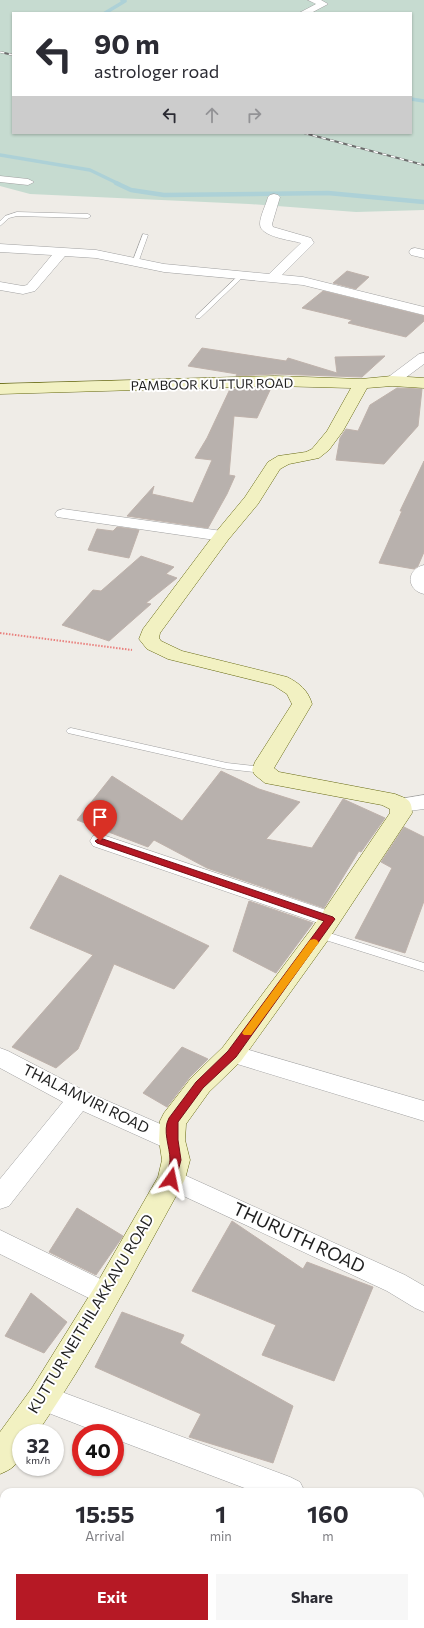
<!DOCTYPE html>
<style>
body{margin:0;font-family:Commissioner,sans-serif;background:#f7f7f7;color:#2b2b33;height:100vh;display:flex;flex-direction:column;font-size:15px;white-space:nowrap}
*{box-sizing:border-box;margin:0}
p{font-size:13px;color:#7c7c81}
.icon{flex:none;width:22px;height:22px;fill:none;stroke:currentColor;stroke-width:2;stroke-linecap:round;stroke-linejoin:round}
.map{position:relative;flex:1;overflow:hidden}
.sheet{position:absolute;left:0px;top:1488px;width:424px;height:140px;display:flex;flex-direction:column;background:#fff;border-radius:12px 12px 0 0;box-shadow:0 1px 3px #0004}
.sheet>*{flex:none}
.top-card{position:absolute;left:12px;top:12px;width:400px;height:122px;border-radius:0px;box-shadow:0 1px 3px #0004;background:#fff;color:#2b2b33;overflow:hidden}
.speed{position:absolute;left:12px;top:1424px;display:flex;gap:8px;font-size:20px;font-weight:700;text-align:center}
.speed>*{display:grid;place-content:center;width:52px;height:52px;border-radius:50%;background:#fff;box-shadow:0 1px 3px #0004;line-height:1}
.speed small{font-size:10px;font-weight:400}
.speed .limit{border:6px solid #d22;background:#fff;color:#111}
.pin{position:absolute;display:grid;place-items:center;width:34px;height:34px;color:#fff;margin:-41px -17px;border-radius:50% 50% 50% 0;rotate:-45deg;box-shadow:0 0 4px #0007}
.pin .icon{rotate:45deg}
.me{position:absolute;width:44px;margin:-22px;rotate:12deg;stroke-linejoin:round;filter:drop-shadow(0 0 3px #0008)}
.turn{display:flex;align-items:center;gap:14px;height:84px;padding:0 16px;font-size:18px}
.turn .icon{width:52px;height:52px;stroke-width:2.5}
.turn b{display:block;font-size:28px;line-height:34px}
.lanes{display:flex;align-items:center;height:38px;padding:0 16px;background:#0003;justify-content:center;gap:20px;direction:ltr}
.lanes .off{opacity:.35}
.eta{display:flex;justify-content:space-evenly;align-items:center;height:68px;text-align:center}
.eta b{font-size:24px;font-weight:700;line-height:28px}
.button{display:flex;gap:8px;margin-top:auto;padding:8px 16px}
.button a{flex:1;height:46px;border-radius:0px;background:#b61925;color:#fff;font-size:16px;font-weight:700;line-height:46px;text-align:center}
.button a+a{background:#f7f7f7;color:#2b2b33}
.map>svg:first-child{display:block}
</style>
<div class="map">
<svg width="424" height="1628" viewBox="0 0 424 1628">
<rect width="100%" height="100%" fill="#efece7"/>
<path fill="#dddcdd" d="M 420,1559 L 424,1561 L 424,1628 L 358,1628 L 357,1624 L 420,1624 Z"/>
<path fill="#c6dbd0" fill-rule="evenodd" d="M 0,0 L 424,0 L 424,210 L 356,212 L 249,204 L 30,194 L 0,186 ZM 13,13 L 411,13 L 411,133 L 13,133 Z"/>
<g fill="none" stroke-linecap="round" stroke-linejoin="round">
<g stroke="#add1d7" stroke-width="3.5">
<path d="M 105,13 L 125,1 L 122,0"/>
<path d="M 411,99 L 424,101"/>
<path d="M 0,155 L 90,170 L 119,184"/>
</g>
<path stroke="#add1d7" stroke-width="4.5" d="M 116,183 L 131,190 L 164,195 L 328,193 L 424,202"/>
</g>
<g fill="#b8b1ad" stroke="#bfb2ab">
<path d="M 347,271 L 369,277 L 356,289 L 333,283 Z"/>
<path d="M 323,291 L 424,316 L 424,321 L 406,337 L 348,323 L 352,320 L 302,308 Z"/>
<path d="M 202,348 L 286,361 L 288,358 L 337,373 L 335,357 L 385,356 L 362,377 L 275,374 L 236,376 L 237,374 L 188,366 Z"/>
<path d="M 271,388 L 257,418 L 234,416 L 229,475 L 235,476 L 227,494 L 208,528 L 127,516 L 154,486 L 152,494 L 193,503 L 212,460 L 195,458 L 207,438 L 230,389 Z"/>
<path d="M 397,388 L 422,389 L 418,426 L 384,464 L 336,460 L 340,438 L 346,429 L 358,431 L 370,405 Z"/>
<path d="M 424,461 L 424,552 L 418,566 L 414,569 L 379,563 L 402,511 L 400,511 Z"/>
<path d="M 117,527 L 139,530 L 129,558 L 88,550 L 97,529 L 113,531 Z"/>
<path d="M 141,556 L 174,567 L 166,574 L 177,578 L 146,603 L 151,604 L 109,641 L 62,625 L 93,590 L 101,591 Z"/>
<path d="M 221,771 L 259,789 L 300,802 L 266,839 L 312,848 L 343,799 L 385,818 L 361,852 L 359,851 L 324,908 L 207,868 L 154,840 L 148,847 L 77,820 L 112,776 L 182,821 Z"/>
<path d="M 404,827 L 424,837 L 424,901 L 405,953 L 355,938 L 392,868 L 381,862 Z"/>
<path d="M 60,875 L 209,946 L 174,989 L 114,964 L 78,1049 L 56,1068 L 12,1047 L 93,955 L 30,928 Z"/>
<path d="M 249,901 L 313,923 L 276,973 L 233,951 Z"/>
<path d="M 182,1047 L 208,1059 L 190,1077 L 167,1107 L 143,1093 Z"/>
<path d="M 77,1208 L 123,1236 L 96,1275 L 49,1252 Z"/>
<path d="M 232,1221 L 303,1269 L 307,1262 L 373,1287 L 334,1381 L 262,1355 L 276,1325 L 192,1291 Z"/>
<path d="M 31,1293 L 67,1322 L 44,1353 L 5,1336 Z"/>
<path d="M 122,1312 L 184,1335 L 180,1343 L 293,1406 L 273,1463 L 189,1437 L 201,1414 L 95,1367 Z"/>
</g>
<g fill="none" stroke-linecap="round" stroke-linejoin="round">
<g stroke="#a0a0a0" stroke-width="1">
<g id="lane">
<path d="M 17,212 L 88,214 L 91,216 L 88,218 L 17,216 L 9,218 L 0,226 L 0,221 L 5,216 Z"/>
<path d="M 143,234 L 148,235 L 138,263 L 133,264 L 132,263 Z"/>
<path d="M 240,274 L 245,275 L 200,318 L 196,318 L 196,316 Z"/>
<path d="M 71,728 L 227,763 L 263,767 L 268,770 L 263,773 L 227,769 L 68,733 L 66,731 L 68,729 Z"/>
<path d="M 320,930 L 424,963 L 424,971 L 316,937 L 315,934 L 316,931 Z"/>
</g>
</g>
<g stroke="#a0a0a0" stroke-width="1">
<g id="street">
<path d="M 308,0 L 321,0 L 328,4 L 311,13 L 299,13 L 316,4 Z"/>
<path d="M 0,176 L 28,179 L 34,182 L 28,185 L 0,182 Z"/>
<path d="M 274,194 L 278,195 L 280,197 L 272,224 L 273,227 L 311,238 L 314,243 L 282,275 L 303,277 L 424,307 L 424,315 L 303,285 L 164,272 L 96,258 L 65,256 L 35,291 L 23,294 L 0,290 L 0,282 L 23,286 L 27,285 L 52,255 L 0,252 L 0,244 L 96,250 L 164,264 L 269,274 L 301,243 C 291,240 260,237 260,224 C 260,216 266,205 268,197 L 270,195 Z"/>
<path d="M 415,248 L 424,250 L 424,258 L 411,255 L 409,252 L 411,249 Z"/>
<path d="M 424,353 L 424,364 L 397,384 L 392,385 L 387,384 L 385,381 L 387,378 L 419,354 Z"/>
<path d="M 63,509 L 222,531 L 228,533 L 230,536 L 228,539 L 222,541 L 57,517 L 55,514 L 57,511 Z"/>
<path d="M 424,565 L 424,594 C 406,590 406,569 424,565 Z"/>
<path d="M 424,795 L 424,809 L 401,812 L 394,810 L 391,805 L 394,800 Z"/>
<path d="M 100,834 L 338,914 L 341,919 L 338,924 L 330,927 L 93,846 L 90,841 L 93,836 Z"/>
<path d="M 232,1045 L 424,1101 L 424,1121 L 224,1060 L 220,1054 L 224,1048 Z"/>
<path d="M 0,1048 L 8,1051 L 87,1092 L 181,1133 L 184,1140 L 181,1147 L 172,1150 L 163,1147 L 83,1111 L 9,1206 L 0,1209 L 0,1179 L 63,1102 L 0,1068 Z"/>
<path d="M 171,1169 L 405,1275 L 424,1286 L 424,1312 L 415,1308 L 387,1291 L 162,1186 L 158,1179 L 162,1172 Z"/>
<path d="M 0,1230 L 115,1286 L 119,1294 L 115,1302 L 106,1306 L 97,1302 L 0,1254 Z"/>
<path d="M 43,1385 L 290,1477 L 300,1482 L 305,1492 L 255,1492 L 115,1439 L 115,1433 L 100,1433 L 33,1407 L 29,1398 L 33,1389 Z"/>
<path d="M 420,1548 L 424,1549 L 424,1580 L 420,1579 Z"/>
</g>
</g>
<g stroke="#676a13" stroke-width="1">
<path id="secondary" d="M 275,376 L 361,379 L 392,376 L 424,378 L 424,388 L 392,386 L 367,388 L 343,431 L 329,450 L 319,458 L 289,464 L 280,469 L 258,504 L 228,540 L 160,633 L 159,638 L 161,641 L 182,651 L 287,677 C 299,683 308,690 312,704 L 274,768 L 279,772 L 395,794 C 407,799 412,799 412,813 L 328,940 L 241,1061 L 209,1092 L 186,1124 L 185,1140 L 190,1160 L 185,1179 L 181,1187 C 135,1270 91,1355 37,1433 L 21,1433 C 21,1455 23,1465 0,1474 L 0,1432 L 32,1388 L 96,1285 L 158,1177 L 162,1160 L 159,1140 L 160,1121 L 164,1113 L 191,1078 L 223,1047 L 312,928 L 390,813 L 390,809 L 382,805 L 265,783 L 255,775 L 252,770 L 255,762 L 292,704 L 287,694 L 273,685 L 168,659 L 147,649 L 139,639 L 143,629 L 216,532 L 245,497 L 268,462 L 278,456 L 306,452 L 312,449 L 327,431 L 351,388 L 275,386 L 0,394 L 0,384 Z"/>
</g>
<path stroke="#e9817e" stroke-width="2" stroke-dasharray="1.5 1.5" stroke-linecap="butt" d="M 0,633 L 132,650"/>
<use href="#lane" fill="#fff" fill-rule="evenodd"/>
<use href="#street" fill="#fff" fill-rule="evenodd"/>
<use href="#secondary" fill="#f2f1c2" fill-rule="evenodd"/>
<g stroke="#6d6d6d" stroke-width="2">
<g id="rail">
<path d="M 0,52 L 13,55"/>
<path d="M 304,133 L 424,165"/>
</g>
</g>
<use href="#rail" stroke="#fff" stroke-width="1.5" stroke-dasharray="4.5" stroke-linecap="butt"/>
</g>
<path fill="#b61925" stroke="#761018" d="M 100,838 L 333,917 L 335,919 L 236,1057 L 203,1088 L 178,1122 L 178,1140 L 181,1160 L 175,1182 L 171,1183 L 167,1182 C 164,1175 170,1167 170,1160 C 170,1146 162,1131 169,1118 L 196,1082 L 228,1051 L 324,921 L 97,843 L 95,841 Z"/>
<path fill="#f59e0b" d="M 314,939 L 317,940 L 319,943 L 317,945 L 251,1035 L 244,1035 L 242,1033 L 244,1030 L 310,940 Z"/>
<g text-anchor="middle" stroke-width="4" stroke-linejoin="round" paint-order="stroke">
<g font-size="13" fill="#1f1f1f" stroke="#fff">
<text transform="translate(212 384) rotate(-1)" y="5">PAMBOOR KUTTUR ROAD</text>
</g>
<g font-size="15" fill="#1f1f1f" stroke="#fff">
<text transform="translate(86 1099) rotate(26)" y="5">THALAMVIRI ROAD</text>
<text transform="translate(91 1314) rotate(-59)" y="5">KUTTUR NEITHILAKKAVU ROAD</text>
</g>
<g font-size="18" fill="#1f1f1f" stroke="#fff">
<text transform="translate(299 1238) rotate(25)" y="6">THURUTH ROAD</text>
</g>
</g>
</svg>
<div class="speed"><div>32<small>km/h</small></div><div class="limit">40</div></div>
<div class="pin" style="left:100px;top:841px;background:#d93025"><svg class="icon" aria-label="arrive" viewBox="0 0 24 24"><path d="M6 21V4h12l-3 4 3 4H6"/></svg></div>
<svg class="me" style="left:171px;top:1179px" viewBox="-20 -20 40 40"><path d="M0-17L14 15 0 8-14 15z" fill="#b61925" stroke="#fff" stroke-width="4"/></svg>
<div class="top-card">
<div class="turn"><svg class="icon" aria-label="left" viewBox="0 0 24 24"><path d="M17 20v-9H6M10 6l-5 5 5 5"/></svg><div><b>90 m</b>astrologer road</div></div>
<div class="lanes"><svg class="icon" aria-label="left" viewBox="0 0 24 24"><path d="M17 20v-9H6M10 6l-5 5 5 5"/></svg><svg class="icon off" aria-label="ahead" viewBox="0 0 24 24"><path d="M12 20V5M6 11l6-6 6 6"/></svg><svg class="icon off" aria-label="right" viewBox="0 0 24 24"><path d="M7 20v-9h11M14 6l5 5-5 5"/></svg></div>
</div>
<section class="sheet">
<div class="eta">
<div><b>15:55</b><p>Arrival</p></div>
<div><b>1</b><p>min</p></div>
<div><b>160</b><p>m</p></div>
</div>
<div class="button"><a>Exit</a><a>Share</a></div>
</section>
</div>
